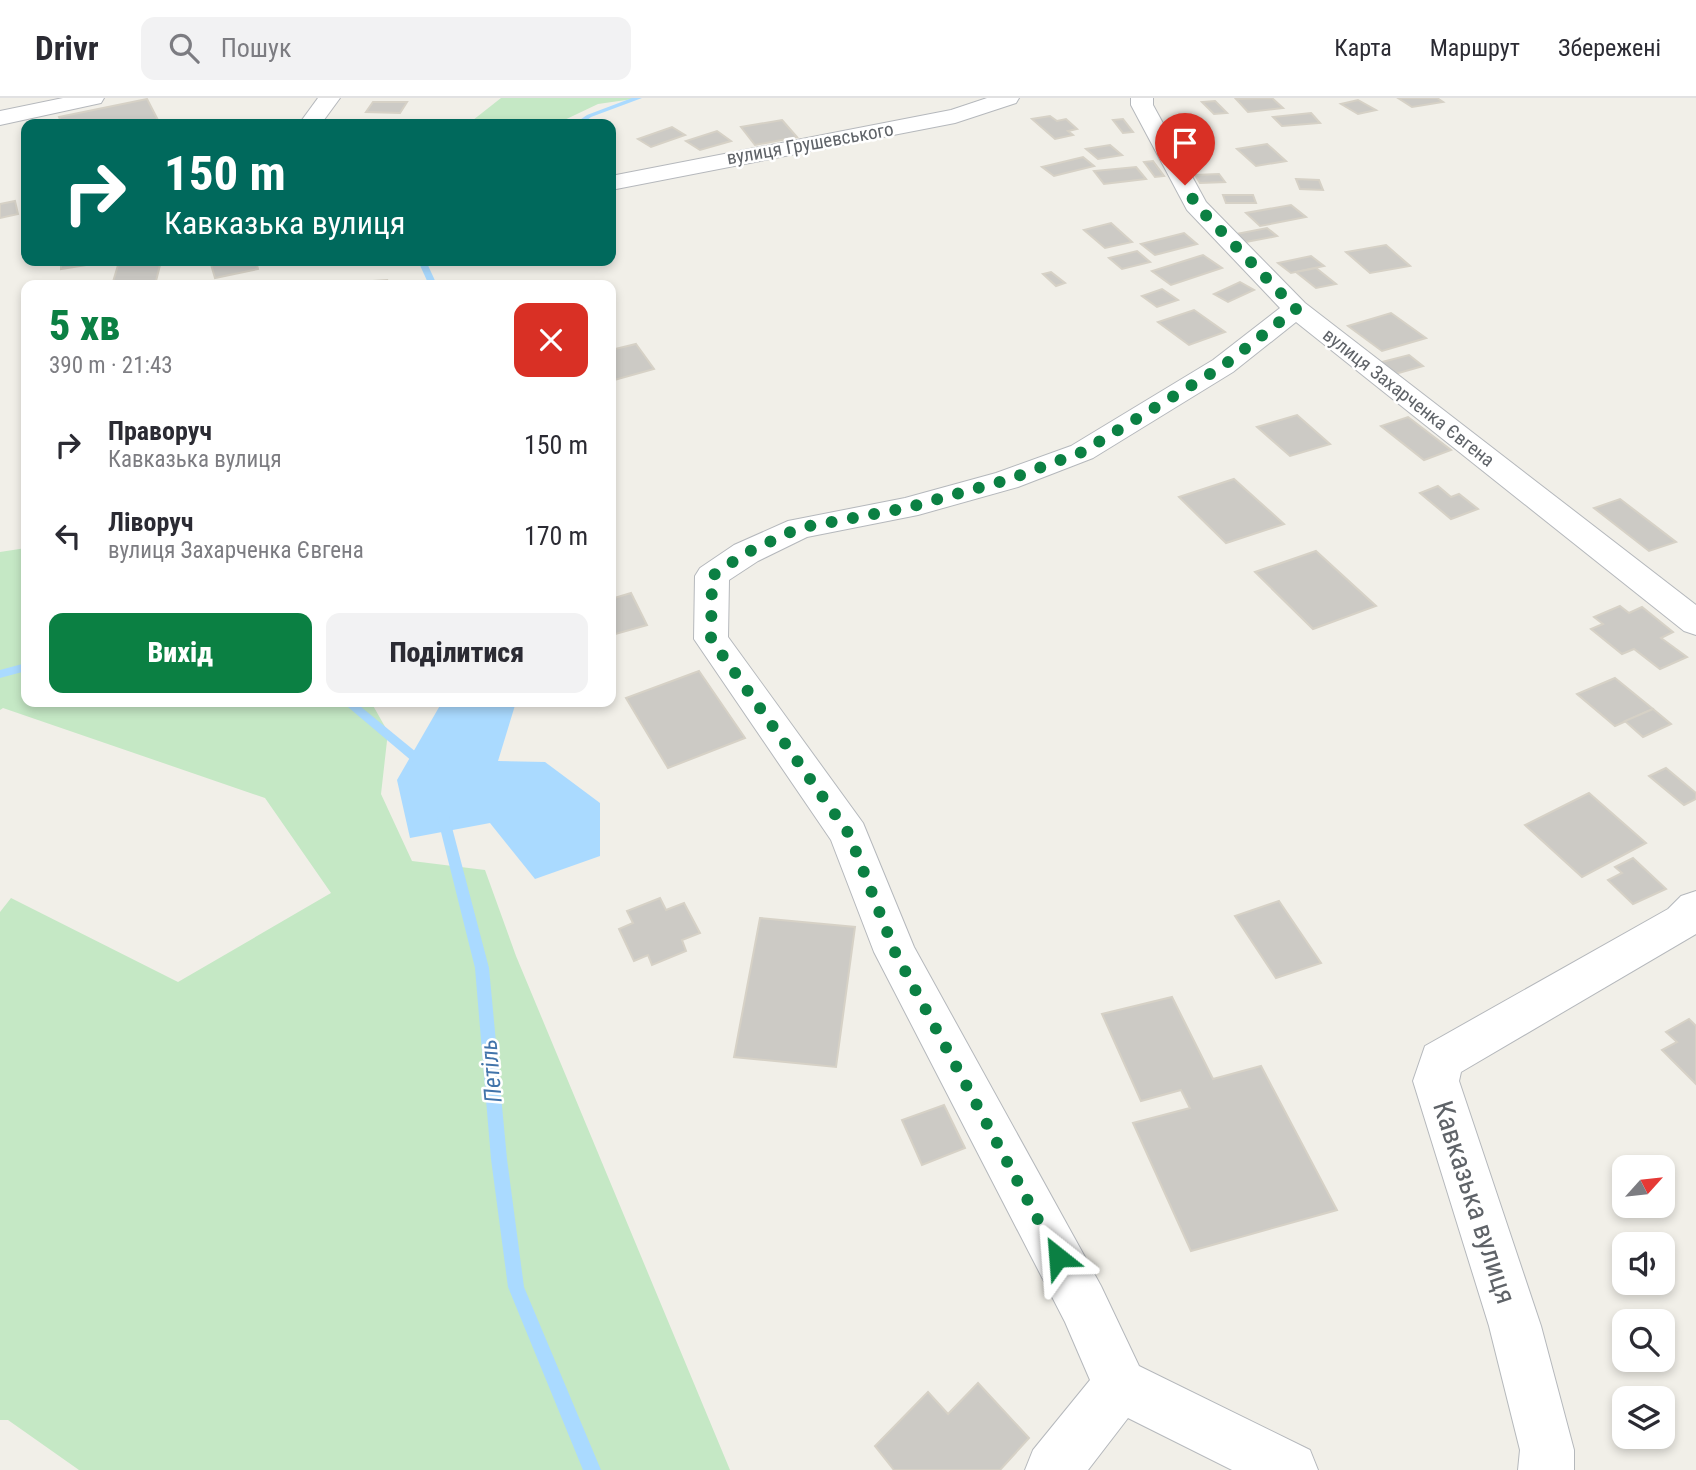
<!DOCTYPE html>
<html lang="uk">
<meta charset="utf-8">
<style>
body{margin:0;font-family:"Roboto Condensed",sans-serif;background:#f2f2f3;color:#2b2b33;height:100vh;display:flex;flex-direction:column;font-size:26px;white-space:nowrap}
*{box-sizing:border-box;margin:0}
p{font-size:23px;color:#7c7c81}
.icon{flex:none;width:38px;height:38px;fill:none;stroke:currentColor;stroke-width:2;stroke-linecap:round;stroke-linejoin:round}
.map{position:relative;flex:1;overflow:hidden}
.side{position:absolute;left:21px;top:182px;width:595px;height:427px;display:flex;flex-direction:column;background:#fff;border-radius:14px;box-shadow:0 4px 10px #0003}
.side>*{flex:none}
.hud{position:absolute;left:21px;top:21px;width:595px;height:147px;border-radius:14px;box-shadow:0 4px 10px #0003;background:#00695c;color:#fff;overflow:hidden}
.needle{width:46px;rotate:63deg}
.fabs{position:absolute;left:1612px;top:1057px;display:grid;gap:14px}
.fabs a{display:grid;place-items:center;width:63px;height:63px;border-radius:14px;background:#fff;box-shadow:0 4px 10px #0003;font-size:35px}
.pin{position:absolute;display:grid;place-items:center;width:60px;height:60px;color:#fff;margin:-72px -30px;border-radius:50% 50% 50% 0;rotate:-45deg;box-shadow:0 0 7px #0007}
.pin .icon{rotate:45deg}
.me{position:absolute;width:77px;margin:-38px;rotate:332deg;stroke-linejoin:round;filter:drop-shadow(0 0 5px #0008)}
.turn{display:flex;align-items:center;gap:24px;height:147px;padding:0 28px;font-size:32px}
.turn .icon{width:91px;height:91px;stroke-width:2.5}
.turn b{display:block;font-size:49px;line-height:60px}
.round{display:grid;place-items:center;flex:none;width:74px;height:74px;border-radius:14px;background:#f2f2f3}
.headline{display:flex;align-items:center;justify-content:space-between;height:119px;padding:0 28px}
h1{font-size:42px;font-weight:800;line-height:52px;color:#0b8043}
.primary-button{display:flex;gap:14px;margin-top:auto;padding:14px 28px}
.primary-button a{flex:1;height:80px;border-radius:14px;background:#0b8043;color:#fff;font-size:28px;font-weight:800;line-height:80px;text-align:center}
.primary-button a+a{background:#f2f2f3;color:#2b2b33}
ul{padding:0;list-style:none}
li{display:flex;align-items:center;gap:21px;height:91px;padding:0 28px}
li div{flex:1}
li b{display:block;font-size:26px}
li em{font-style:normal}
header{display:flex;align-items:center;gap:42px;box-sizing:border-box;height:98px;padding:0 35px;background:#fff;border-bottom:2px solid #e1e1e2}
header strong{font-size:33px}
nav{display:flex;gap:38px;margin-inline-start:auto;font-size:24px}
.search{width:490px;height:63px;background:#f2f2f3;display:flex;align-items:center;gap:18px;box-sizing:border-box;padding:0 24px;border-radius:14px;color:#7c7c81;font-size:26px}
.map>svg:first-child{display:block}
</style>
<header>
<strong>Drivr</strong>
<div class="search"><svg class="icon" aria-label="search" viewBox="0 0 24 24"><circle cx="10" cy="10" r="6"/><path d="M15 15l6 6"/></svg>Пошук</div>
<nav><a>Карта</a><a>Маршрут</a><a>Збережені</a></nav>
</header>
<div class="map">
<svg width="1696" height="1372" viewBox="0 0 1696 1372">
<rect width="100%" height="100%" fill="#f1efe8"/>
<g fill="#c5e8c5">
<path d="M 501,0 L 640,0 L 598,6 L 556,26 L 468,26 Z"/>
<path d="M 26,450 L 26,604 L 371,604 L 388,634 L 381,696 L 412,763 L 485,772 L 516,858 L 730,1372 L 79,1372 L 8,1322 L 0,1322 L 0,814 L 11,800 L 178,884 L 331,795 L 265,700 L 3,610 L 0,612 L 0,454 Z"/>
</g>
<path fill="#aadaff" d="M 442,604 L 516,604 L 498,663 L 545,664 L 600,705 L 600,758 L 535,781 L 490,725 L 410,740 L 397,682 Z"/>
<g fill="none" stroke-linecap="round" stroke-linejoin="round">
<g fill="#aadaff" fill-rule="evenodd">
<path d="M 632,0 L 642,0 L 591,19 L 582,26 L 574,26 L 587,17 Z"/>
<path d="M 418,163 L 426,163 L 437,187 L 429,187 Z"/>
<path d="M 26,565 L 26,573 L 0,580 L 0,572 Z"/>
<path d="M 342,604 L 355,604 L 427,663 L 429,666 L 427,669 L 419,669 Z"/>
<path d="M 443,713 L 447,715 L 449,718 L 489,870 L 507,1061 L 524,1189 L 601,1372 L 583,1372 L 508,1189 L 491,1061 L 475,870 L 437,718 L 439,715 Z"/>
</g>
</g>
<g fill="#cccac5" stroke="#d6d1c6" stroke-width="2">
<path d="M 1272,0 L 1283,10 L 1248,14 L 1236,1 Z"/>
<path d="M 1398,0 L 1437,0 L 1443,4 L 1412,9 Z"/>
<path d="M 147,1 L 160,26 L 62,26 L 59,19 Z"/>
<path d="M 1358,2 L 1376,12 L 1358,16 L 1341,6 Z"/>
<path d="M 1215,3 L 1227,15 L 1214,16 L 1202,4 Z"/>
<path d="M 373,4 L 407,4 L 400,15 L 366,14 Z"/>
<path d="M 1311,15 L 1320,25 L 1282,28 L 1273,19 Z"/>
<path d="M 1050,18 L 1057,23 L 1066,21 L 1077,31 L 1068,33 L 1073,37 L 1055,41 L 1032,21 Z"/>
<path d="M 1123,21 L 1133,34 L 1123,35 L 1113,22 Z"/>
<path d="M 782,22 L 797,39 L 755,47 L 741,29 Z"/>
<path d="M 672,29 L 685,37 L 651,49 L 638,41 Z"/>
<path d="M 717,33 L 731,43 L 700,52 L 686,43 Z"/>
<path d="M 1267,46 L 1286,63 L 1256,68 L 1237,51 Z"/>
<path d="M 1110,47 L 1122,57 L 1098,61 L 1086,51 Z"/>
<path d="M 1083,59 L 1094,68 L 1054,78 L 1042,69 Z"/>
<path d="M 1153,63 L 1164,78 L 1155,79 L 1144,64 Z"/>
<path d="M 1136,69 L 1146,81 L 1104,86 L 1094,73 Z"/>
<path d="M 1219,76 L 1225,84 L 1200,85 L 1195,77 Z"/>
<path d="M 1296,81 L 1319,82 L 1323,92 L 1300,91 Z"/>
<path d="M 1223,97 L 1253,97 L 1256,105 L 1226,105 Z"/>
<path d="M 15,103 L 18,116 L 0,120 L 0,106 Z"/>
<path d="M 1291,107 L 1306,119 L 1260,128 L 1246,115 Z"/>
<path d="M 1111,125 L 1132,144 L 1105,150 L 1084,132 Z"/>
<path d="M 1267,130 L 1277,138 L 1241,145 L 1231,137 Z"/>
<path d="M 1184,135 L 1197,146 L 1155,157 L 1141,146 Z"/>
<path d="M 1386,147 L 1410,168 L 1370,175 L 1346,154 Z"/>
<path d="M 1137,153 L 1150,164 L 1122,171 L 1109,160 Z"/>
<path d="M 1203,157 L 1222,170 L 1171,187 L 1152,173 Z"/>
<path d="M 1311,158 L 1324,168 L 1291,175 L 1278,165 Z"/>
<path d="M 61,163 L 111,163 L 61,171 Z"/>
<path d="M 161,163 L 156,183 L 112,187 L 119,164 Z"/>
<path d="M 210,163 L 256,163 L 258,171 L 215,180 Z"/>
<path d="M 1316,170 L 1336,186 L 1316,190 L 1296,174 Z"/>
<path d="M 1051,174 L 1065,185 L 1056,188 L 1043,176 Z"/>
<path d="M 387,182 L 386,187 L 358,187 L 358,184 Z"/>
<path d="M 1240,184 L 1254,192 L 1228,204 L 1214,196 Z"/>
<path d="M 1162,191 L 1178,202 L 1157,209 L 1142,198 Z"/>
<path d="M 1194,212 L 1225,234 L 1189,247 L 1158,224 Z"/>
<path d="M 1391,215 L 1426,240 L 1382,253 L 1348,228 Z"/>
<path d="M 636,246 L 654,271 L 611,283 L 611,252 Z"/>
<path d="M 1409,257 L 1423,268 L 1392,277 L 1378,265 Z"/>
<path d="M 1297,317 L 1330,346 L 1290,358 L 1257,329 Z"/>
<path d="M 1408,319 L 1451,352 L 1424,362 L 1381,328 Z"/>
<path d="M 1234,381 L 1284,426 L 1226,445 L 1179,399 Z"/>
<path d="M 1438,388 L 1451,399 L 1459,396 L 1478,411 L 1451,421 L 1420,395 Z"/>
<path d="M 1620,401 L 1676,444 L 1649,453 L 1594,410 Z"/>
<path d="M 1316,453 L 1376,508 L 1313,531 L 1255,474 Z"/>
<path d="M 631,495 L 647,527 L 612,537 L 611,501 Z"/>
<path d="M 1620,508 L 1629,515 L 1642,509 L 1673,534 L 1661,540 L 1687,559 L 1660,571 L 1634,551 L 1622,556 L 1591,531 L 1603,526 L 1594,519 Z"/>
<path d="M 699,573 L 745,640 L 668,670 L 626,600 Z"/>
<path d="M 1615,580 L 1653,611 L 1615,628 L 1577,596 Z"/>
<path d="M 1653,611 L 1671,626 L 1643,639 L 1625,623 Z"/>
<path d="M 1666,670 L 1696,695 L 1696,701 L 1684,707 L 1649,678 Z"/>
<path d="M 1589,695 L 1646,745 L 1582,779 L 1525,727 Z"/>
<path d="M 1633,760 L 1666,791 L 1633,806 L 1608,782 L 1622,775 L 1615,769 Z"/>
<path d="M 660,800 L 666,812 L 684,805 L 700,835 L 682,842 L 686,853 L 652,867 L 648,857 L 634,863 L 619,831 L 633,825 L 627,813 Z"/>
<path d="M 1279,803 L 1321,865 L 1276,880 L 1235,818 Z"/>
<path d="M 760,820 L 855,829 L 836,969 L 734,959 Z"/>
<path d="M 1172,899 L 1213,981 L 1261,968 L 1337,1112 L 1191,1153 L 1133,1025 L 1190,1010 L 1181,992 L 1141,1003 L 1102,916 Z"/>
<path d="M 1689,921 L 1696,928 L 1696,986 L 1662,952 L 1677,944 L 1666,934 Z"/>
<path d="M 944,1007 L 965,1050 L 922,1067 L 902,1022 Z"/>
<path d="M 978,1285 L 1029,1340 L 1000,1372 L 894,1372 L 875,1348 L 928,1294 L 948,1316 Z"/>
</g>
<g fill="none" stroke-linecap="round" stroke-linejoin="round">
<g stroke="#b5b8bc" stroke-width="2">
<g id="minor">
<path d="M 63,0 L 104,0 L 101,5 L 0,27 L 0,13 Z"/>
<path d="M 318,0 L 340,0 L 321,26 L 299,26 Z"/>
<path d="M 987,0 L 1019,0 L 1016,5 L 955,25 L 611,92 L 611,78 L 951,12 Z"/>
<path d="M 1131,0 L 1153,0 L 1153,7 L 1206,104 L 1305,205 L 1696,507 L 1696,537 L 1684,533 L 1296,224 L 1233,274 L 1093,360 L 1018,389 L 918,417 L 807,439 L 758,463 L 729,482 L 728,539 L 863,725 L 914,849 L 1101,1188 L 1139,1268 L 1310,1352 L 1318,1372 L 1232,1372 L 1128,1320 L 1088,1372 L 1025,1372 L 1033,1352 L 1090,1282 L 1065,1224 L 874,854 L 831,742 L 694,541 L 695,478 L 700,470 L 734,447 L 788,423 L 905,400 L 996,375 L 1071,348 L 1213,262 L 1280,210 L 1187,112 L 1131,7 Z"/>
<path d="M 1696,793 L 1696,836 L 1461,974 L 1459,983 L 1541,1228 L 1574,1352 L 1574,1372 L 1518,1372 L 1520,1352 L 1489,1228 L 1413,983 L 1425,948 L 1668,811 L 1681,798 Z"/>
</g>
</g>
<use href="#minor" fill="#fff" fill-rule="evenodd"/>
</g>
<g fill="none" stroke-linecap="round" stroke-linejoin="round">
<path stroke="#0b8043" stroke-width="12" stroke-dasharray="0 21.6" d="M 1058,1159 L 895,854 L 849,736 L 711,541 L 712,478 L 746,455 L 799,430 L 906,410 L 1007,382 L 1082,354 L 1223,268 L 1296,211 L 1196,107 L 1185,87"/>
</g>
<g text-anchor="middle" stroke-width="5" stroke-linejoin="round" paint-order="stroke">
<g font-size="19" fill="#5f6368" stroke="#fff">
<text transform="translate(810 45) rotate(-10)" y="7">вулиця Грушевського</text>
<text transform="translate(1409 299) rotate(38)" y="7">вулиця Захарченка Євгена</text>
</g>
<g font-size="24" font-style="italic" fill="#4174aa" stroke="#fff">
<text transform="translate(491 973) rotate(-95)" y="8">Петіль</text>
</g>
<g font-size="28" fill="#5f6368" stroke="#fff">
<text transform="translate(1475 1104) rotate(72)" y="10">Кавказька вулиця</text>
</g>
</g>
</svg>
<div class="fabs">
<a><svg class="needle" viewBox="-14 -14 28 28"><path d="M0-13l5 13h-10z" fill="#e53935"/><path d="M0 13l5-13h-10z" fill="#7c7c81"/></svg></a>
<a><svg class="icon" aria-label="sound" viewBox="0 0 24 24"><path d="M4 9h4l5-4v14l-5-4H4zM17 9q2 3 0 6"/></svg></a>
<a><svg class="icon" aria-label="search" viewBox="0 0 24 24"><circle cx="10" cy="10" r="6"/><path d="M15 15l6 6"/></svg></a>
<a><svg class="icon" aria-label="layers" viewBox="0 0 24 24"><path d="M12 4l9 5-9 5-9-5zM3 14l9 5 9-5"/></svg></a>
</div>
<div class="pin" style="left:1185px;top:87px;background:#d93025"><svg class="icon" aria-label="arrive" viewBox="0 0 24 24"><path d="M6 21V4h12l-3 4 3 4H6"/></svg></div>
<svg class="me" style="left:1058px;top:1159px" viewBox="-20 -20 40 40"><path d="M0-17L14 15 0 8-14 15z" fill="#0b8043" stroke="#fff" stroke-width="4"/></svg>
<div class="hud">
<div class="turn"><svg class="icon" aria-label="right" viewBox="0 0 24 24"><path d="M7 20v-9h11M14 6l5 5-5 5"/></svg><div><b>150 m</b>Кавказька вулиця</div></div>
</div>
<section class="side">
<div class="headline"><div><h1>5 хв</h1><p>390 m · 21:43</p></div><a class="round" style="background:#d93025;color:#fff"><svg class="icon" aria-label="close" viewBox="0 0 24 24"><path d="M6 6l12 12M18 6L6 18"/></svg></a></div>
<ul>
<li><svg class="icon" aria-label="right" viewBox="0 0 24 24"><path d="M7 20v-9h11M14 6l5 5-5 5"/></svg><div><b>Праворуч</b><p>Кавказька вулиця</p></div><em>150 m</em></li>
<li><svg class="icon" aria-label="left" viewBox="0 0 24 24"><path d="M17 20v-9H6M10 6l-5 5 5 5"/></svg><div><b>Ліворуч</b><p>вулиця Захарченка Євгена</p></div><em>170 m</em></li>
</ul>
<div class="primary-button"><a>Вихід</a><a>Поділитися</a></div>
</section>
</div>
